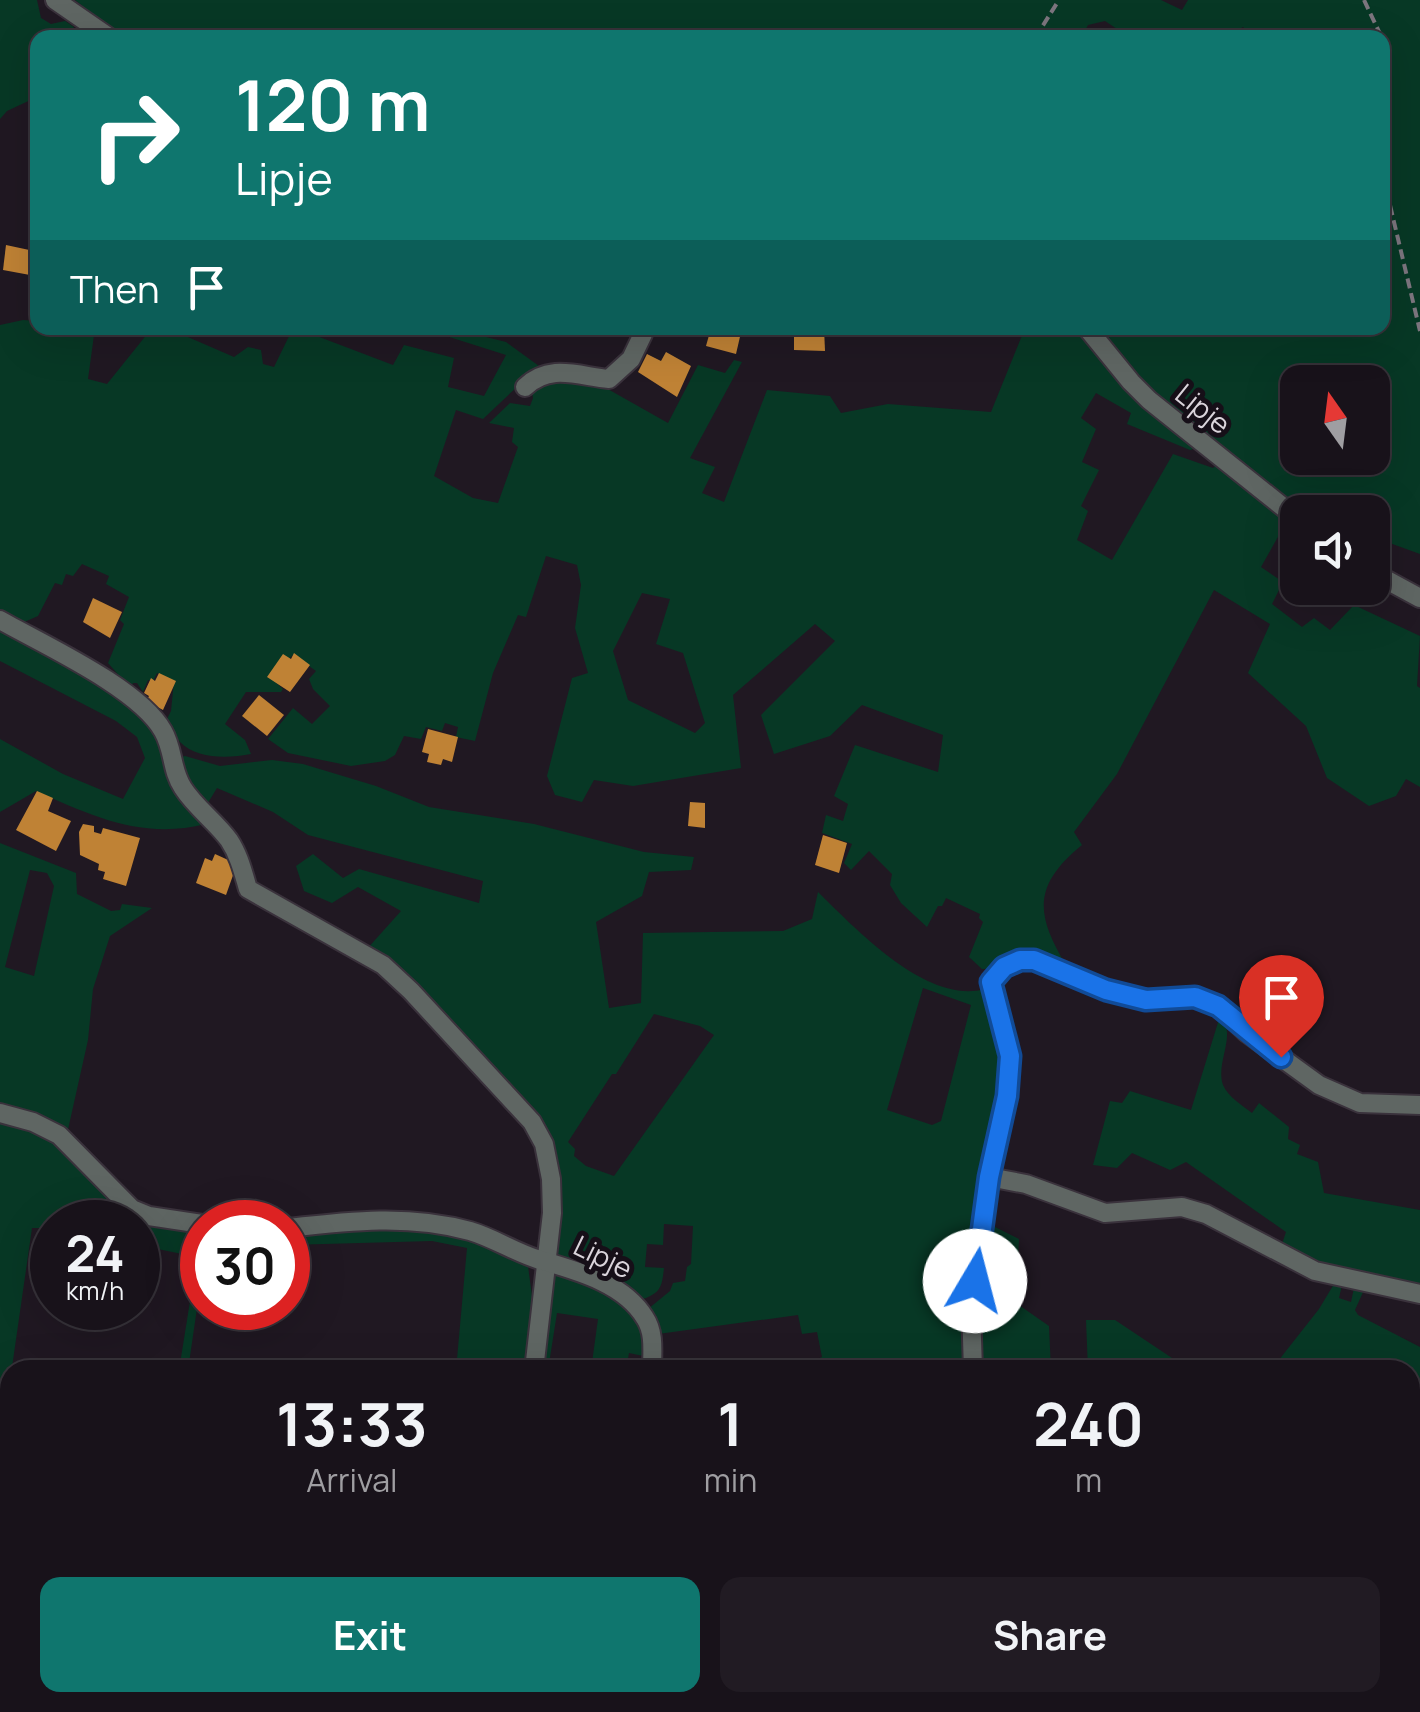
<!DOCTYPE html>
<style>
body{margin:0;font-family:Manrope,sans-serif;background:#211b23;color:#f1f3f6;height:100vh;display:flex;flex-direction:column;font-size:38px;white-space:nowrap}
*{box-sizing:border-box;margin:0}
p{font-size:32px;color:#9f9ea2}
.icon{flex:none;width:55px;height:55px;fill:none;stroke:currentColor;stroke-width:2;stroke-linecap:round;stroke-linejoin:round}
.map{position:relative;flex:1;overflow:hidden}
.panel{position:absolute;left:0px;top:1360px;width:1420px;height:352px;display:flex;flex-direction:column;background:#18121a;border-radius:30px 30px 0 0;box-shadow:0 10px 40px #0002,0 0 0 2px #363239}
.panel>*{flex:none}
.guide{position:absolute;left:30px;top:30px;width:1360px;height:305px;border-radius:20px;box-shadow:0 10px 40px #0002,0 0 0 2px #363239;background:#0f766e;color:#fff;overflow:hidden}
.needle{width:65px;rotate:346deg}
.fabs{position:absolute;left:1280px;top:365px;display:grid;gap:20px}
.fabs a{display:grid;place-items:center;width:110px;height:110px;border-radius:20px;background:#18121a;box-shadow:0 10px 40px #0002,0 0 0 2px #363239;font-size:50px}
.speed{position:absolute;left:30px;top:1200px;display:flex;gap:20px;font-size:50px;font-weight:700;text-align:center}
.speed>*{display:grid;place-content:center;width:130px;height:130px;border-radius:50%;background:#18121a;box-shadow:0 10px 40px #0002,0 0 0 2px #363239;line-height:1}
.speed small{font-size:25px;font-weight:400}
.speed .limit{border:15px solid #d22;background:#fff;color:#111}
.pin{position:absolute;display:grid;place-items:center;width:85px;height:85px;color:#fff;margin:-102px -42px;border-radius:50% 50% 50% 0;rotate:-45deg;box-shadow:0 0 10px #0007}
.pin .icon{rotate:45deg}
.me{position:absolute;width:110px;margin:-55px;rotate:8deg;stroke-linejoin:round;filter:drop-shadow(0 0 8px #0008)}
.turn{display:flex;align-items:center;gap:35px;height:210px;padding:0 40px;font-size:45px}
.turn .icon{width:130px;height:130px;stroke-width:2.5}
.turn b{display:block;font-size:70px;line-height:85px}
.then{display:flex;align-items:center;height:95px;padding:0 40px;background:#0003;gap:20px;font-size:38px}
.eta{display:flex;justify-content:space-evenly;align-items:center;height:170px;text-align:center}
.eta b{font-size:60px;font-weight:700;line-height:70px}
.cta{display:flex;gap:20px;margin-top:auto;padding:20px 40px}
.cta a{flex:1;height:115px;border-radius:20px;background:#0f766e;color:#fff;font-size:40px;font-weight:700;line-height:115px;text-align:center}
.cta a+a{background:#211b23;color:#f1f3f6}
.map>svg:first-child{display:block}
</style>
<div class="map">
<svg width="1420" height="1712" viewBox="0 0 1420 1712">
<rect width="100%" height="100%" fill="#201822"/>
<g fill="#073825" fill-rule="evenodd">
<path d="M 0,0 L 37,0 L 41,18 L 51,24 L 65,21 L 74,27 L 68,37 L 38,38 L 37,97 L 7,111 L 0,119 Z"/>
<path d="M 75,0 L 1161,0 L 1182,10 L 1188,0 L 1420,0 L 1420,554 L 1373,537 L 1372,512 L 1298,512 L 1147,395 L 1096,328 L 1382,328 L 1382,38 L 1252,37 L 1243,27 C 1224,39 1192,45 1172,33 L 1169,37 L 1129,37 L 1105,21 L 1088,25 L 1081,38 L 123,38 ZM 1298,382 L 1372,382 L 1372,458 L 1298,458 Z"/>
<path d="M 23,320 L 37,321 L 38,328 L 95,328 L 88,379 L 107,384 L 152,328 L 181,334 L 234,357 L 248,347 L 261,350 L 263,364 L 274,367 L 292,330 L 301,330 L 393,365 L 404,345 L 454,358 L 448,387 L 484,396 L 506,355 L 421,328 L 450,328 L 506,342 L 539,366 L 483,419 L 456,410 L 434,476 L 473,498 L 498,503 L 518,447 L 512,442 L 514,428 L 489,423 L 510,403 L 530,406 L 533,398 L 531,387 L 536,381 L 581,382 L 606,388 L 668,423 L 698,365 L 725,373 L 734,360 L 742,362 L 690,458 L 715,467 L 702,493 L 724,502 L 767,390 L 830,396 L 841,413 L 888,404 L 991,412 L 1025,328 L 1080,328 L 1200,447 L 1190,450 L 1127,424 L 1131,413 L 1096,393 L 1081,418 L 1096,429 L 1082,462 L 1099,470 L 1081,506 L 1088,511 L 1077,540 L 1112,560 L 1173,454 L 1213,468 L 1219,463 L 1288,519 L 1261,567 L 1283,582 L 1272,604 L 1302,627 L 1314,618 L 1330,630 L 1354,605 L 1420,636 L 1417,686 L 1420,688 L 1420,787 L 1406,779 L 1396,796 L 1369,806 L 1327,778 L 1306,726 L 1248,673 L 1270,624 L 1214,590 L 1117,774 L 1074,832 L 1082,845 C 1033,885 1035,914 1066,965 L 982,969 L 969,957 L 983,922 L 979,918 L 980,914 L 946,898 L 942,906 L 938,906 L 927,927 L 901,903 L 890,885 L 892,874 L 869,851 L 851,870 L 844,863 L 852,844 L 822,833 L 826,815 L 843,821 L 848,804 L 834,796 L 855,745 L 938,772 L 943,735 L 862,705 L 830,736 L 774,754 L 761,715 L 835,641 L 815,624 L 733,695 L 741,768 L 633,786 L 594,780 L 582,802 L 555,795 L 547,776 L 572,678 L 588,673 L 575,628 L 581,585 L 577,565 L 546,556 L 526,617 L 518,615 L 493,673 L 475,741 L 456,737 L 458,727 L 445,723 L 442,731 L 426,727 L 421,739 L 404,736 L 395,755 L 385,761 L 351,766 L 288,753 L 268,739 L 293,708 L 312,724 L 330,706 L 313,689 L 309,679 L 316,671 L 293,655 L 270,677 L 283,689 L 281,692 L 246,692 L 225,724 L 245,740 L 251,754 C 230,758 197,760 180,742 C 175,736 171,727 166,721 L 171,711 L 174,681 L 157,673 L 153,681 L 148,680 L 143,692 L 137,683 L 133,683 L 130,688 L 108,663 L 124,624 L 120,620 L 129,597 L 106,584 L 109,576 L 82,564 L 73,576 L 66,574 L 62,585 L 55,583 L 38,616 L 22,623 L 0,611 L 0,325 ZM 642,593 L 670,599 L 656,644 L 683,653 L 705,723 L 695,733 L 628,700 L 613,651 Z"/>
<path d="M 0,624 L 124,701 L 142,717 L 157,738 L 170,776 L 206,824 C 142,840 92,816 36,791 L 0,812 L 0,739 L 63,774 L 123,799 L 145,758 L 137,737 L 116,721 L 0,661 Z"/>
<path d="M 185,756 L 220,766 L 272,760 L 303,764 L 376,786 L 429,807 L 534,824 L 644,852 L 694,857 L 691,870 L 649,872 L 642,896 L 596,922 L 609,1008 L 641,1003 L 643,933 L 783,931 L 812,919 L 818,892 C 856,929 927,1005 985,989 L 1006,1051 L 966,1370 L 793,1370 L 822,1357 L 817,1332 L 802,1334 L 798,1315 L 658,1334 L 648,1309 L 670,1291 L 673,1283 L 685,1281 L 687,1267 L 691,1264 L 693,1226 L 664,1224 L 663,1245 L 647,1244 L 645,1267 L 664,1268 C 662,1286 661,1293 643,1299 L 558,1259 L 552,1156 L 366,950 L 401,911 L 358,887 L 332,903 L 304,891 L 296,866 L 313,854 L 343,878 L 359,869 L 479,903 L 483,881 L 308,835 L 273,812 L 217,788 L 206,806 L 187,784 L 176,758 ZM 923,988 L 971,1005 L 941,1121 L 932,1125 L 887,1110 ZM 654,1014 L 700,1026 L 714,1035 L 614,1176 L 586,1166 L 574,1156 L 575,1149 L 568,1142 L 612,1074 L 616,1074 Z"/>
<path d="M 0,843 L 76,873 L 77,894 L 111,911 L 120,910 L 122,904 L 152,908 L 110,936 L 93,989 L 88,1040 L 67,1134 L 0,1108 ZM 30,870 L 47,873 L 54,886 L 34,976 L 5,967 Z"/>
<path d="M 1220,1016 C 1238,1034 1215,1062 1223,1085 C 1228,1097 1242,1105 1252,1113 L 1259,1103 L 1289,1127 L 1288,1139 L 1300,1145 L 1297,1154 L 1318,1162 L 1324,1193 L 1420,1210 L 1420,1291 L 1342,1276 L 1280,1250 L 1286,1232 L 1186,1162 L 1170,1170 L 1132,1153 L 1117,1168 L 1093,1165 L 1110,1101 L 1122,1103 L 1130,1091 L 1191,1110 Z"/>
<path d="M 0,1119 L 38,1131 L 60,1142 L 114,1203 L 202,1231 L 202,1274 L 188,1370 L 179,1370 L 196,1264 L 192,1256 L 138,1245 L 138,1222 L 52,1222 L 52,1228 L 32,1228 L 1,1444 L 10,1445 L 10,1521 L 0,1519 Z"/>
<path d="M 991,1225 L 1019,1239 L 1016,1303 L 1049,1326 L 1051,1370 L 978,1370 L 978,1308 Z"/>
<path d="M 378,1226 L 455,1235 L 528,1266 L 534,1311 L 529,1370 L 456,1370 L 467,1248 L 432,1241 L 288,1245 L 288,1235 Z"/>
<path d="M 547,1268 L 620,1298 L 642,1321 L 648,1357 L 629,1353 L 626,1370 L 591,1370 L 598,1319 L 557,1313 L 548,1370 L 539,1370 Z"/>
<path d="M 1334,1284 L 1342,1285 L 1339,1298 L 1351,1302 L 1354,1288 L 1364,1290 L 1355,1310 L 1358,1315 L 1420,1347 L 1420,1712 L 1266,1712 L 1264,1703 L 1410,1702 L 1410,1370 L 1271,1370 L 1319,1309 Z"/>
<path d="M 1086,1320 L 1115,1320 L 1190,1370 L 1088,1370 Z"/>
</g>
<g fill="#bf8235">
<path d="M 6,245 L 34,251 L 30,275 L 3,270 Z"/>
<path d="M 711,328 L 742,328 L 736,354 L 706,346 Z"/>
<path d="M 794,328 L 824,328 L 825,351 L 794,350 Z"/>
<path d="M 666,352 L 691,366 L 677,397 L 638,372 L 647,354 L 661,361 Z"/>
<path d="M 93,598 L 122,612 L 110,638 L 83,622 Z"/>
<path d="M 294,653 L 310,665 L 290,692 L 267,677 L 283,654 L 291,659 Z"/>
<path d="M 159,673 L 176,681 L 163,710 L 146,701 L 149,696 L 144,693 L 151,678 L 155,681 Z"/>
<path d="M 259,695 L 284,715 L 267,736 L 242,716 Z"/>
<path d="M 428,729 L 458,737 L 452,762 L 443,759 L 441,765 L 427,762 L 429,754 L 422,752 Z"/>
<path d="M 37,791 L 53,798 L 48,811 L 71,821 L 56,851 L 16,830 Z"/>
<path d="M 690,802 L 705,803 L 705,828 L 688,826 Z"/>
<path d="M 83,824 L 94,826 L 94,832 L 101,834 L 103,828 L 140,838 L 126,886 L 103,879 L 105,872 L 98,870 L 99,864 L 80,855 L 79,832 Z"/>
<path d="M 823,835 L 847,843 L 839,873 L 815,865 Z"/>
<path d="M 215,854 L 237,864 L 226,895 L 196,883 L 205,858 L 212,861 Z"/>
</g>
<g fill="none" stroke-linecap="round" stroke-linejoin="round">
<g stroke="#3a323c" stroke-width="22">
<g id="street">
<path d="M 55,0 L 110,38"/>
<path d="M 1087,328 L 1131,382 L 1149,400 L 1298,519"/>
<path d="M 525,387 C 550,363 578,376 609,379 L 631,359 L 643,334 L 638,328"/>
<path d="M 1372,572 L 1420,598"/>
<path d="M 0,620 C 44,645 139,688 163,731 C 174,750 171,770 183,788 C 195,807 215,821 229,840 C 239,855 243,872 248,889 L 383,965 L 411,991 L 532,1122 L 544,1144 L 551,1179 L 552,1213 L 534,1370"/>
<path d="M 0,1113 L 33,1122 L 59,1135 L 132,1209 L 149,1216 L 202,1224"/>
<path d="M 989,1177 L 1026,1184 L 1105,1213 L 1182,1207 L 1206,1214 L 1315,1271 L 1420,1294"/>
<path d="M 288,1228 C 349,1221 409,1214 470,1231 C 494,1238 516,1253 540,1260 C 577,1271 624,1283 645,1318 C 655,1333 652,1353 652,1370"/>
<path d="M 973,1370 L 971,1307 L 989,1177 L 1007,1095 L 1010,1056 L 991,982 L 1004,967 L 1020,960 L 1034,959 L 1106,990 L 1146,1000 L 1195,997 L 1219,1006 L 1246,1032 L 1319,1085 L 1360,1103 L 1420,1105"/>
<path d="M 0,1676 L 10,1690"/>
<path d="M 20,1702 L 28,1712"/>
<path d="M 971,1702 L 974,1712"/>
<path d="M 490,1712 L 491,1702"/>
</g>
</g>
<g stroke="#7c757e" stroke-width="4" stroke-dasharray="10 5" stroke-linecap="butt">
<path d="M 1364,0 L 1382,38"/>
<path d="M 1035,38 L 1059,0"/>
<path d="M 1382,41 L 1390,153 L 1389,201 L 1420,331"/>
</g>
<use href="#street" stroke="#5f6663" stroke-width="18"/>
</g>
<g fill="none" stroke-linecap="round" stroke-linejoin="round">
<g stroke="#114b97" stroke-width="25">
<path id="route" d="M 975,1281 L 989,1177 L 1007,1096 L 1010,1056 L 991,982 L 1004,967 L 1020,960 L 1034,960 L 1106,990 L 1146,1000 L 1195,997 L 1218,1006 L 1281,1057"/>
</g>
<use href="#route" stroke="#1a73e8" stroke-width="18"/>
</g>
<g text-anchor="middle" stroke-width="10" stroke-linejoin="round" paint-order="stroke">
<g font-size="28" fill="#dad4db" stroke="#160f18">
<text transform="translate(1203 409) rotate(39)" y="10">Lipje</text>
<text transform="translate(603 1257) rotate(26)" y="10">Lipje</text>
</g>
</g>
</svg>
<div class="fabs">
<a><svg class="needle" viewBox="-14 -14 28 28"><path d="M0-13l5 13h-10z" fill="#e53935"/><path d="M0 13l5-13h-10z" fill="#9f9ea2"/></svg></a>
<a><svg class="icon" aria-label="sound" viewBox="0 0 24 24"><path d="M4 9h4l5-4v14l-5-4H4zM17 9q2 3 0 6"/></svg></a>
</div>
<div class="speed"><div>24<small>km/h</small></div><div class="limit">30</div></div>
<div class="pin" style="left:1281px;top:1057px;background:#d93025"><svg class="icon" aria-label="arrive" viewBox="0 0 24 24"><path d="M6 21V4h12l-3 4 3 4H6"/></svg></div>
<svg class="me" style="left:975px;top:1281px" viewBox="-20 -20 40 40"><circle r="19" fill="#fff"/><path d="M0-13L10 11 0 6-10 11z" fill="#1a73e8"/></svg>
<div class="guide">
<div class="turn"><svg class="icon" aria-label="right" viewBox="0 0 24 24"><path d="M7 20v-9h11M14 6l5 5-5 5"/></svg><div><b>120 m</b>Lipje</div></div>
<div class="then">Then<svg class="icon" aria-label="arrive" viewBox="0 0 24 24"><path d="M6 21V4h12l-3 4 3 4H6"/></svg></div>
</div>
<section class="panel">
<div class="eta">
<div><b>13:33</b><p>Arrival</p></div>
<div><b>1</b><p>min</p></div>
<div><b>240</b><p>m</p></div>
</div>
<div class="cta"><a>Exit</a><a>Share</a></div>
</section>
</div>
